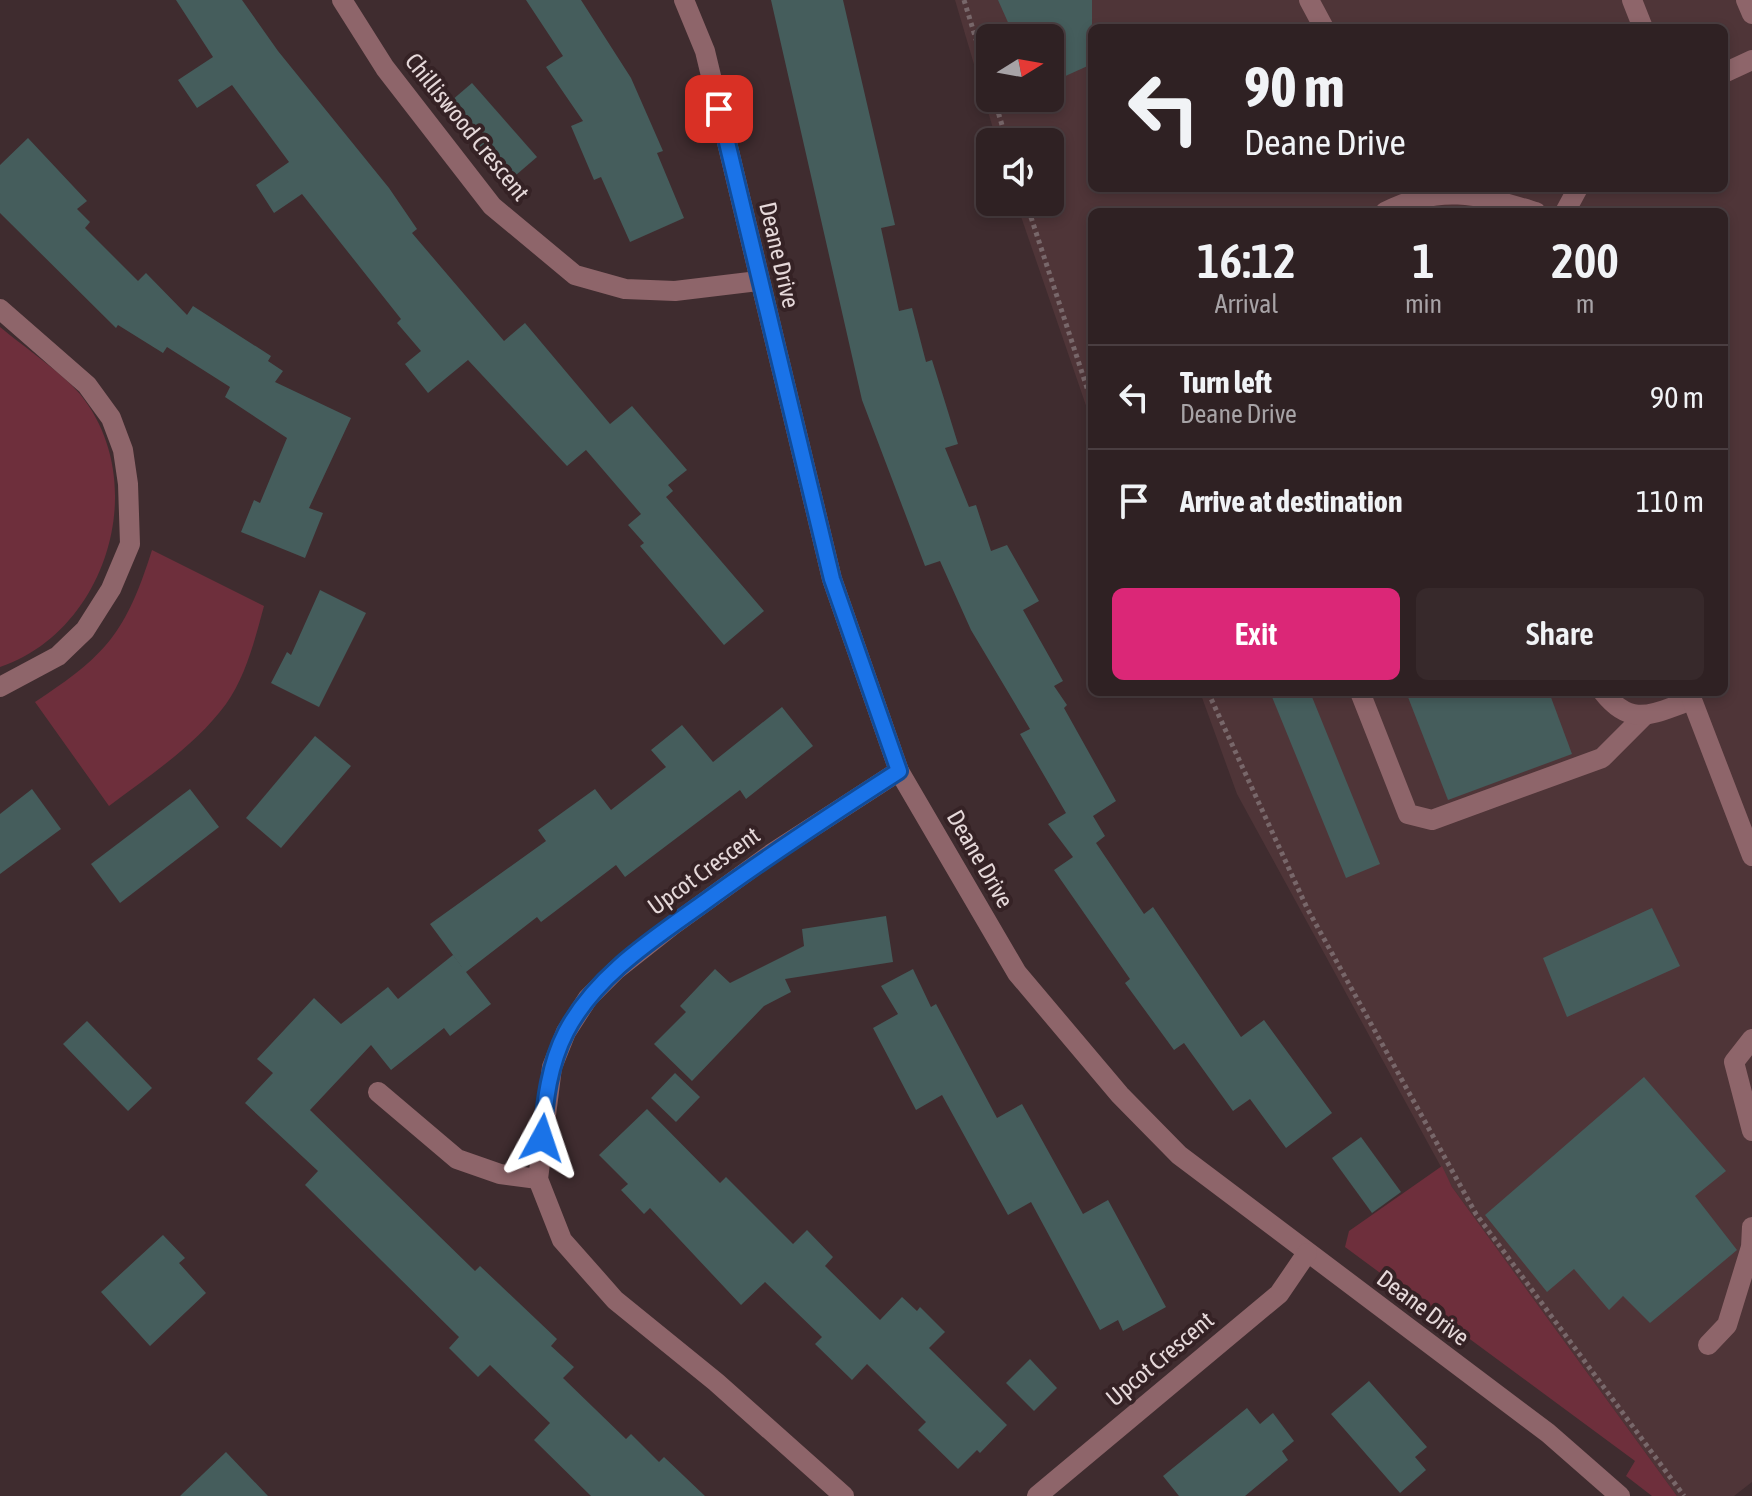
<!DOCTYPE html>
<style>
body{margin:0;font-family:"Asap Condensed",sans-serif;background:#37292b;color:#f1f3f6;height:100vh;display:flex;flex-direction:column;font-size:30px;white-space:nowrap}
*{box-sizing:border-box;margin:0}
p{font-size:26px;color:#a7a3a6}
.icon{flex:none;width:44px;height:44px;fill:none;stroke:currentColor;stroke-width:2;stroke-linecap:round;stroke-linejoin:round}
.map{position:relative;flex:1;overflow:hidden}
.drawer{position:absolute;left:1088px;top:208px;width:640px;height:488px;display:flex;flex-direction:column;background:#2f2123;border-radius:12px;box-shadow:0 4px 12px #0003,0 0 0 2px #4a3e41}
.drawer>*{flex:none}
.banner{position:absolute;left:1088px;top:24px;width:640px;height:168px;border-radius:12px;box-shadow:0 4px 12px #0003,0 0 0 2px #4a3e41;background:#2f2123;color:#f1f3f6;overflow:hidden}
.needle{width:52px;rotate:79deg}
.fabs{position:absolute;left:976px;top:24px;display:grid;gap:16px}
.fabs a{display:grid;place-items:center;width:88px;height:88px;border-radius:12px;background:#2f2123;box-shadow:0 4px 12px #0003,0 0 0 2px #4a3e41;font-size:40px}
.pin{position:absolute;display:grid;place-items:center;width:68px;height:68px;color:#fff;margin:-34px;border-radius:16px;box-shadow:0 4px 12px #0006}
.me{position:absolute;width:88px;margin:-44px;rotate:5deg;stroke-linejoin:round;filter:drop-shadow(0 0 6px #0008)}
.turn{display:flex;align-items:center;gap:28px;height:168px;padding:0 24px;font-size:36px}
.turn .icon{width:104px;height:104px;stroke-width:2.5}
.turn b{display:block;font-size:56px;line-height:68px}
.eta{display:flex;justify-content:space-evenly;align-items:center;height:136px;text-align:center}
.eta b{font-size:48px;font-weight:600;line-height:56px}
.primary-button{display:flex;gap:16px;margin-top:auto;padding:16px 24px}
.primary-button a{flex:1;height:92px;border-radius:12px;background:#db2777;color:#fff;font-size:32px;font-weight:600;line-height:92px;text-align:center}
.primary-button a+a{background:#37292b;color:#f1f3f6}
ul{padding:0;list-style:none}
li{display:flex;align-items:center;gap:24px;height:104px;padding:0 24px;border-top:2px solid #4a3e41}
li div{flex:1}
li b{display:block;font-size:30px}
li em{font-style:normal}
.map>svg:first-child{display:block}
</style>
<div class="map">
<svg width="1752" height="1496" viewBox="0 0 1752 1496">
<rect width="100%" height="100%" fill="#3f2c2f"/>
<path fill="#4f3538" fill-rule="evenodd" d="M 955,0 L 1752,0 L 1752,1482 L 1734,1496 L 1677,1496 L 1452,1187 L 1237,794 L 1200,692 L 1724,692 L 1724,212 L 1092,212 L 1092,423 L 1016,202 L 1050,202 L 1050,142 L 997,142 ZM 1092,28 L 1724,28 L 1724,188 L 1092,188 ZM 990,38 L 1050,38 L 1050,98 L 990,98 Z"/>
<g fill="#6e2f3c">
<path d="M 0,327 C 24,347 60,371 80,394 C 152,483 107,631 0,667 Z"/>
<path d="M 152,550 L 264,606 C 255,639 246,676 226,704 C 196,745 149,776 109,806 L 35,702 C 107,655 126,632 152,550 Z"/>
<path d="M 1442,1166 L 1452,1187 L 1677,1496 L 1652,1496 L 1626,1476 L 1635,1461 L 1345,1247 L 1349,1231 Z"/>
</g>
<g fill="#455d5c">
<path d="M 176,0 L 242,0 L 278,51 L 389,188 L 417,229 L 412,233 L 504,341 L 525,323 L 610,424 L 632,406 L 687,470 L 668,485 L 673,491 L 666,497 L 764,611 L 724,645 L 640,546 L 644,543 L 628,525 L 641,514 L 586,450 L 567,466 L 468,360 L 428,393 L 405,364 L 421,351 L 397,323 L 401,319 L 302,194 L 274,213 L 256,185 L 289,162 L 232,85 L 197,108 L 178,80 L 213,57 Z"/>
<path d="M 526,0 L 581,0 L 631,78 L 663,151 L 657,153 L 684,218 L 630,242 L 601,177 L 594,180 L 571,126 L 583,121 L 546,67 L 563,56 Z"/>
<path d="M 771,0 L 843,0 L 895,225 L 881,228 L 899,311 L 912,308 L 926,362 L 932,360 L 958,444 L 945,448 L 969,507 L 976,505 L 991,551 L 1007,545 L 1039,601 L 1023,610 L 1063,681 L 1054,686 L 1067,705 L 1064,708 L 1116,801 L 1093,816 L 1105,836 L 1096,843 L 1144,914 L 1153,907 L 1241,1037 L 1264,1020 L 1332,1113 L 1286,1148 L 1250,1099 L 1233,1111 L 1184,1043 L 1174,1050 L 1125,983 L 1130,979 L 1054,870 L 1073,857 L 1048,824 L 1066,813 L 1020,734 L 1030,729 L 971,630 L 940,561 L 925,566 L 862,400 Z"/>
<path d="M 998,0 L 1092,0 L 1092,64 L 1050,83 L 1050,38 L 1015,38 Z"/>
<path d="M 472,83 L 537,157 L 509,181 L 444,107 Z"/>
<path d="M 28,138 L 87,201 L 77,209 L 90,222 L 85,228 L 138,281 L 146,273 L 187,315 L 193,306 L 271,356 L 268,361 L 283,371 L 275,382 L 351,418 L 309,508 L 323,513 L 305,558 L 241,532 L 254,500 L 260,503 L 287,438 L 225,397 L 230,387 L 167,347 L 163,353 L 118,325 L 116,328 L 0,213 L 0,165 Z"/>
<path d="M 320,590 L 366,613 L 319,707 L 271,683 L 287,652 L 291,655 Z"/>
<path d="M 1270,692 L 1310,692 L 1380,864 L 1346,878 Z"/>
<path d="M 1406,692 L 1549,692 L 1572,754 L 1448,800 Z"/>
<path d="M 782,707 L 813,746 L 746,799 L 740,790 L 625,877 L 616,865 L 541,922 L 537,917 L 466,972 L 491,1004 L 450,1036 L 444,1028 L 391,1070 L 371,1045 L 310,1110 L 475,1271 L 480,1266 L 557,1339 L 551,1346 L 574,1367 L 563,1378 L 626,1439 L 631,1434 L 659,1462 L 664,1457 L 705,1496 L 591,1496 L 534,1440 L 550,1423 L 490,1365 L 478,1377 L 449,1348 L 459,1337 L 305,1185 L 318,1171 L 245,1103 L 273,1073 L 257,1059 L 314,998 L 341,1024 L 388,987 L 398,999 L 453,955 L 465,971 L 430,924 L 546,841 L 538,830 L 595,789 L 611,810 L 666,767 L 651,750 L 682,725 L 713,762 Z"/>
<path d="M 315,736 L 351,766 L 281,848 L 246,818 Z"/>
<path d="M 32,789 L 61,829 L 0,874 L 0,814 Z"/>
<path d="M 190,789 L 219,827 L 120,903 L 91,864 Z"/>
<path d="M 1652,908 L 1680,966 L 1567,1017 L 1543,958 Z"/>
<path d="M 886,916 L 893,962 L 785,979 L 791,992 L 764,1006 L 692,1081 L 654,1044 L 686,1012 L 680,1006 L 715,969 L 730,983 L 804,946 L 802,929 Z"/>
<path d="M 913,969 L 931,1007 L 936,1004 L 997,1118 L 1022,1104 L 1083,1214 L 1108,1200 L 1166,1307 L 1123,1331 L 1118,1320 L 1100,1330 L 1031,1202 L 1008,1215 L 942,1095 L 916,1110 L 873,1028 L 898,1014 L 881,986 Z"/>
<path d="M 87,1021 L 152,1088 L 128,1111 L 63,1044 Z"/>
<path d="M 675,1073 L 700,1097 L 676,1122 L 651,1098 Z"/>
<path d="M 1644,1077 L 1726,1171 L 1695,1196 L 1737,1250 L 1650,1323 L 1623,1296 L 1609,1310 L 1574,1269 L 1547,1292 L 1485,1215 Z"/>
<path d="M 647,1109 L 720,1183 L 726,1177 L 793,1244 L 807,1230 L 833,1257 L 825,1266 L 880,1320 L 902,1297 L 917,1311 L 920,1307 L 945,1332 L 929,1348 L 1007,1425 L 980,1453 L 977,1450 L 958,1469 L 918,1430 L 926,1422 L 867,1364 L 852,1380 L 815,1344 L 822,1337 L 765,1282 L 741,1305 L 650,1208 L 644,1214 L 621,1190 L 628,1184 L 599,1155 Z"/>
<path d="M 1361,1137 L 1401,1192 L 1372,1213 L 1332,1158 Z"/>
<path d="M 163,1235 L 185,1258 L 179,1263 L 206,1293 L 150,1346 L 101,1292 Z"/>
<path d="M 1030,1359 L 1057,1388 L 1034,1411 L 1006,1383 Z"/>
<path d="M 1369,1381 L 1427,1447 L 1415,1457 L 1426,1470 L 1400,1493 L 1331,1414 Z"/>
<path d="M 1247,1408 L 1260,1424 L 1273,1413 L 1294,1441 L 1282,1451 L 1288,1460 L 1245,1496 L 1179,1496 L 1163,1476 Z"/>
<path d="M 226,1452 L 268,1496 L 180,1496 Z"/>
</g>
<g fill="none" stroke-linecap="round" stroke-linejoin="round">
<g stroke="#78676a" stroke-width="5" stroke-dasharray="4 4" stroke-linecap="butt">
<path d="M 964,0 L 990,85"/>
<path d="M 994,98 L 1007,142"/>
<path d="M 1026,202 L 1092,403"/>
<path d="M 1208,692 L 1307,908 L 1476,1214 L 1684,1496"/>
</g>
<g stroke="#8e656a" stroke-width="20">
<path d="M 342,0 L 385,68 L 492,206 L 575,275 L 625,289 L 675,291 L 758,281"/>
<path d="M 684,0 L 705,51 L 832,579 L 899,771 L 1017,973 L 1120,1095 L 1179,1155 L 1548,1433 L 1620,1496"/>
<path d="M 1309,0 L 1324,28"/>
<path d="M 1632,0 L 1643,28"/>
<path d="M 1746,0 L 1752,14"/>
<path d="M 1724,73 L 1752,60"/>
<path d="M 1385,212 C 1442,183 1478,195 1536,212"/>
<path d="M 1565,212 L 1578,188"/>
<path d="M 0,309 L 87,385 L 111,418 L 123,450 L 128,484 L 130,544 L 111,589 L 85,630 L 58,656 L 0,687"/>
<path d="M 1360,692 L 1408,814 L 1432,820 L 1602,758 L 1644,716"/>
<path d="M 1603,692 C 1632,729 1653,713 1692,700"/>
<path d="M 1689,692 L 1752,856"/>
<path d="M 1752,1039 L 1734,1062 L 1752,1131"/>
<path d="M 378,1092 L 457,1159 L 500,1174 L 538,1179"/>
<path d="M 1708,1345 L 1727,1325 L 1751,1247 L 1752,1227"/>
<path d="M 844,1496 L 716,1382 L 615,1300 L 562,1240 L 538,1179 L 552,1067 L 566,1032 L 588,998 L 616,970 L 673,925 L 771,854 L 899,771"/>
<path d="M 1037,1496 L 1279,1294 L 1307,1253"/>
</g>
</g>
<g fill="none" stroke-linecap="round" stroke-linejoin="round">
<g stroke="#114b97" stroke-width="20">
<path id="route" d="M 542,1138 C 545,1101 549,1065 566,1032 C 595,976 653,939 702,904 C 766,857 832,814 899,771 L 832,579 L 719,109"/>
</g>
<use href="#route" stroke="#1a73e8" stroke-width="14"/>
</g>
<g text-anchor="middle" stroke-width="8" stroke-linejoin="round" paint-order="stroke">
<g font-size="24" fill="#e6d9da" stroke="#352225">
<text transform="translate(467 127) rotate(51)" y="8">Chilliswood Crescent</text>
<text transform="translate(779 255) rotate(77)" y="8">Deane Drive</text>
<text transform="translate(980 859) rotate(60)" y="8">Deane Drive</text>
<text transform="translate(704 871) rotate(-36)" y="8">Upcot Crescent</text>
<text transform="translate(1423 1308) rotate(37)" y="8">Deane Drive</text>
<text transform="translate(1160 1359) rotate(-40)" y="8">Upcot Crescent</text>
</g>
</g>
</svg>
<div class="fabs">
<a><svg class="needle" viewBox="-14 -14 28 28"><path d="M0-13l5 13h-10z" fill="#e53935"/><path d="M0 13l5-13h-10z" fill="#a7a3a6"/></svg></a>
<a><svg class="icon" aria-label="sound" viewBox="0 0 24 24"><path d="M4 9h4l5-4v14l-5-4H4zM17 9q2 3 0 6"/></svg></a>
</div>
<div class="pin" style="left:719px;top:109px;background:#d93025"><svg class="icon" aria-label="arrive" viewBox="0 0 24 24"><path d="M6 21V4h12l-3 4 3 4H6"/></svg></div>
<svg class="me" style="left:542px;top:1138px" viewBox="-20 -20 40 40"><path d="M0-17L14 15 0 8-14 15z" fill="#1a73e8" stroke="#fff" stroke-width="4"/></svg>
<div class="banner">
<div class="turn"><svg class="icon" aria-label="left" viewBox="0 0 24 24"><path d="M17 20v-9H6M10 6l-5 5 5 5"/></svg><div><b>90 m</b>Deane Drive</div></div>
</div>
<section class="drawer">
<div class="eta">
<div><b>16:12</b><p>Arrival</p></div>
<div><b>1</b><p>min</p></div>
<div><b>200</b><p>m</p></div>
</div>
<ul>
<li><svg class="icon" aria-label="left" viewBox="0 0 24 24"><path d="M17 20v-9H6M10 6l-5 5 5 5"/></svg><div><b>Turn left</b><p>Deane Drive</p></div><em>90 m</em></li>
<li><svg class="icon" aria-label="arrive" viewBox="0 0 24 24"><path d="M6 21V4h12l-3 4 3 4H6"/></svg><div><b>Arrive at destination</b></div><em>110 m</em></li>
</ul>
<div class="primary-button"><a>Exit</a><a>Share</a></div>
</section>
</div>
